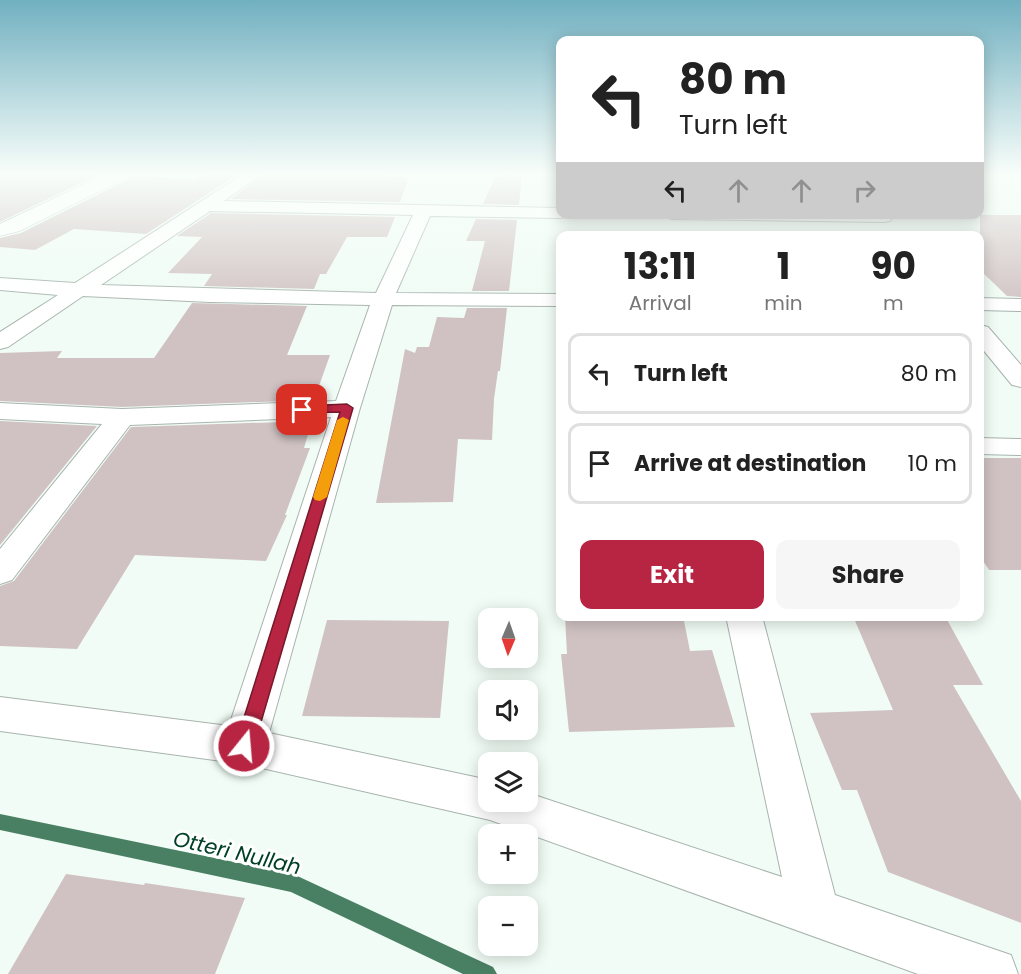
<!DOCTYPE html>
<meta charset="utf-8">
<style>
body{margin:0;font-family:Poppins,sans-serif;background:#f6f6f6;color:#222;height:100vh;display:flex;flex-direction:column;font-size:22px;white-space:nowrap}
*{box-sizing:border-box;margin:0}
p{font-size:20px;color:#767676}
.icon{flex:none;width:33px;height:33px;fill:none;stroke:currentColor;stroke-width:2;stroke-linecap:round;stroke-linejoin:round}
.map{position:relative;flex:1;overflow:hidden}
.drawer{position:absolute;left:556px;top:231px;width:428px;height:390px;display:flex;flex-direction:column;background:#fff;border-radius:12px;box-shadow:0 3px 15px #0003}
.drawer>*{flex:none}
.top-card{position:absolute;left:556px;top:36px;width:428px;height:183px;border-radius:12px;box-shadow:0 3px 15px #0003;background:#fff;color:#222;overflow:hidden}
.needle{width:39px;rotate:182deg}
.fabs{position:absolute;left:478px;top:608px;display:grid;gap:12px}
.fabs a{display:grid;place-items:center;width:60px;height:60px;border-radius:12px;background:#fff;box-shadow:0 3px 15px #0003;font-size:30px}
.pin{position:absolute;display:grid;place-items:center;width:51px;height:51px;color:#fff;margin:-26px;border-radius:12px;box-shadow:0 3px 9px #0006}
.me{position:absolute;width:66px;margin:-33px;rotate:17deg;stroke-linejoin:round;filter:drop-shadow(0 0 4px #0008)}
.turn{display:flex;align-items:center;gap:21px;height:126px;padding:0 24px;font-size:27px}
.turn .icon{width:78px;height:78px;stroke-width:2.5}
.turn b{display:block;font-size:42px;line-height:51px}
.lanes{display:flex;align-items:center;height:57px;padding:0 24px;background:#0003;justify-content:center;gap:30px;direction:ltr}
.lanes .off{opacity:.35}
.eta{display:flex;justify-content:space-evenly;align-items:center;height:102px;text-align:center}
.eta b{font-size:36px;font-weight:700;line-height:42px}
.cta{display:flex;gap:12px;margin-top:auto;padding:12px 24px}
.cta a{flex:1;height:69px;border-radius:12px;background:#b72542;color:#fff;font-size:24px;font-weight:700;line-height:69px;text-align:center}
.cta a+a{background:#f6f6f6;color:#222}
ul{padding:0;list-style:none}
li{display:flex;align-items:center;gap:18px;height:81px;margin:0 12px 9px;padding:0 12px;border:3px solid #e0e0e0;border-radius:12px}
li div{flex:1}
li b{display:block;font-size:22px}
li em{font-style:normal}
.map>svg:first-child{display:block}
</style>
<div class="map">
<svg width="1021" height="974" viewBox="0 0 1021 974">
<rect width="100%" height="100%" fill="#f0fcf5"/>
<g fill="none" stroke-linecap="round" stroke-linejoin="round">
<path fill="#497f63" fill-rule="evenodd" d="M 0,814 L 293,874 L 493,967 L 497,974 L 463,974 L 291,892 L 0,830 Z"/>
</g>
<g fill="#d0c2c2">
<path d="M 0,173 L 102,173 L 0,222 Z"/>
<path d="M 204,173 L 240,173 L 146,234 L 74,229 L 35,250 L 0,247 L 0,238 L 21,233 L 129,179 L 131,175 L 195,180 Z"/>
<path d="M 265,173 L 386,174 L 385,176 L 409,177 L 400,202 L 231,199 Z"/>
<path d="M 503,173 L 522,176 L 519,205 L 483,204 L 495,177 L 502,178 Z"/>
<path d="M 211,213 L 395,217 L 387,237 L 347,237 L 326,274 L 320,274 L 314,289 L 204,286 L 212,274 L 168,273 L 202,237 L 177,236 Z"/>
<path d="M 980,215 L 1021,215 L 1021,297 L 1007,296 L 980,270 Z"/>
<path d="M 476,219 L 517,220 L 509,291 L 472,291 L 485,241 L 466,241 Z"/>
<path d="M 192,303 L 307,306 L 287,355 L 330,355 L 314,400 L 122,407 L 0,401 L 0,353 L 62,351 L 57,358 L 154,358 Z"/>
<path d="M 467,308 L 507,308 L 500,371 L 498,371 L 494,399 L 492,440 L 458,439 L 453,502 L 376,503 L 405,349 L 415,353 L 417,347 L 429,347 L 437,317 L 464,318 Z"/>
<path d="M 0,421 L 97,426 L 0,545 Z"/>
<path d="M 312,421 L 304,448 L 310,448 L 285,515 L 287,515 L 266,561 L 135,555 L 77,649 L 0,646 L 0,586 L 14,581 L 131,427 Z"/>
<path d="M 980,458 L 1021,458 L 1021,570 L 989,570 L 980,556 Z"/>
<path d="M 565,616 L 683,616 L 690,651 L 712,650 L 735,727 L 569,732 L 561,654 L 567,654 Z"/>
<path d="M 853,616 L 945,616 L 983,685 L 953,685 L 1021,801 L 1021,923 L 888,872 L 857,790 L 842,790 L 810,713 L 893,710 Z"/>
<path d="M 327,620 L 449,621 L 440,718 L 302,716 Z"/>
<path d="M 66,874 L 144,885 L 145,883 L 245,898 L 215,974 L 8,974 Z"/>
</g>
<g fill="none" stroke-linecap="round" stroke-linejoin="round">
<g stroke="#a8b4ad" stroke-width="2">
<g id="minor">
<path d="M 245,173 L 263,173 L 224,201 L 561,208 L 561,214 L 569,214 L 561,218 L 430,216 L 396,293 L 561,294 L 561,306 L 392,305 L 360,408 L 269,733 L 489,780 L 489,801 L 528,801 L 528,793 L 782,877 L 726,616 L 762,616 L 835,895 L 1011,955 L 1018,974 L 918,974 L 490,820 L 244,764 L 0,731 L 0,697 L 229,726 L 331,417 L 130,425 L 12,580 L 0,584 L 0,549 L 102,424 L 0,419 L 0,403 L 122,409 L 336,401 L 370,305 L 210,302 L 83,296 L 8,347 L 0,349 L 0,332 L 58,295 L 0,290 L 0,278 L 75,283 ZM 210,211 L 413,215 L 376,293 L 101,285 Z"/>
<path d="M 663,214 L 891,214 L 893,217 L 890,221 L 884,222 L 671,219 Z"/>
<path d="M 980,298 L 1021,299 L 1021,311 L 980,310 Z"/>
<path d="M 980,325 L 988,327 L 1021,365 L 1021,387 L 1012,385 L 980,346 Z"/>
<path d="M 980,438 L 1021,439 L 1021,455 L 980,454 Z"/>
</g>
</g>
<g stroke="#a8b4ad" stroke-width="1">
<path id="secondary" d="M 108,173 L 130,173 L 128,177 L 20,231 L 0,236 L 0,224 Z"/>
</g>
<use href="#minor" fill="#fff" fill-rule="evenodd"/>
<use href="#secondary" fill="#fff" fill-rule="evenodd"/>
</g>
<linearGradient id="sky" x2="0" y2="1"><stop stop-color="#71b0c0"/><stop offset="0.56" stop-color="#f8fefa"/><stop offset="1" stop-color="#f8fefa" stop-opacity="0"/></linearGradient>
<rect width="1021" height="310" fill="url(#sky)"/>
<path fill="#b72542" stroke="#77182b" stroke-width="1.5" d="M 347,404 L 353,408 L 254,746 L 251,752 L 244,754 L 238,752 L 235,746 L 340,412 L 302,413 L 296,410 L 302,406 Z"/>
<path fill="#f59e0b" d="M 343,417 L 349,420 L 327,497 L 320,501 L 315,500 L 313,497 L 337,420 Z"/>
<g text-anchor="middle" stroke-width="6" stroke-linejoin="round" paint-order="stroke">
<g font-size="21" font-style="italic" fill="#004028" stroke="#fff">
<text transform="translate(237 853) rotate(13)" y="7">Otteri Nullah</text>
</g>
</g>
</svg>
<div class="fabs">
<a><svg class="needle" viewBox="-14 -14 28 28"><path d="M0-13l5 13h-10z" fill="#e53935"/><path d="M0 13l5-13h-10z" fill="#767676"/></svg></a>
<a><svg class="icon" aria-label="sound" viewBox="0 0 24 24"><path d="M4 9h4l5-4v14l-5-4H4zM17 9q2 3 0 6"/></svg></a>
<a><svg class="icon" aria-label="layers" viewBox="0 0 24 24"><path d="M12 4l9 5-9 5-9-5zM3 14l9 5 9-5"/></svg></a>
<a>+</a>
<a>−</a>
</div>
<div class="pin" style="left:302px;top:410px;background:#d93025"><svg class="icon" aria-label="arrive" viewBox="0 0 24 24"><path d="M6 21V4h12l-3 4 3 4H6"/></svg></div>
<svg class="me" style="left:244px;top:746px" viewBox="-20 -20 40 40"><circle r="17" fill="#b72542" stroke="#fff" stroke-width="3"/><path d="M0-11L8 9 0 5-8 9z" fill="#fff"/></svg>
<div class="top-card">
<div class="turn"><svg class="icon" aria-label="left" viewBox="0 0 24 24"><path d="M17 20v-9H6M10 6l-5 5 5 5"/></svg><div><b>80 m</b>Turn left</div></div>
<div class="lanes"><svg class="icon" aria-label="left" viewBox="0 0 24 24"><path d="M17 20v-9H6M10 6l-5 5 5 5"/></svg><svg class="icon off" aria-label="ahead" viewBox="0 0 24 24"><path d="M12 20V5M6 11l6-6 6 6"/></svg><svg class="icon off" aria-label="ahead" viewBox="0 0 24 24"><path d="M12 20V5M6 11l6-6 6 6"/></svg><svg class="icon off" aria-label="right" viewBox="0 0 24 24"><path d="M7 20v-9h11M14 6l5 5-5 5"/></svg></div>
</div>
<section class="drawer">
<div class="eta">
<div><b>13:11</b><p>Arrival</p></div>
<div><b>1</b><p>min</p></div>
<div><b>90</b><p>m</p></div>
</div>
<ul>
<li><svg class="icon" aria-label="left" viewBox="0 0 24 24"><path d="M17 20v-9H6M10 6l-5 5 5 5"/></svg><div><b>Turn left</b></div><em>80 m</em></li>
<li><svg class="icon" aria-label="arrive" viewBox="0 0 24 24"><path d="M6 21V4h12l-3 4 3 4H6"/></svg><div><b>Arrive at destination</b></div><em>10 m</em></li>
</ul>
<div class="cta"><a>Exit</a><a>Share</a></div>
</section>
</div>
